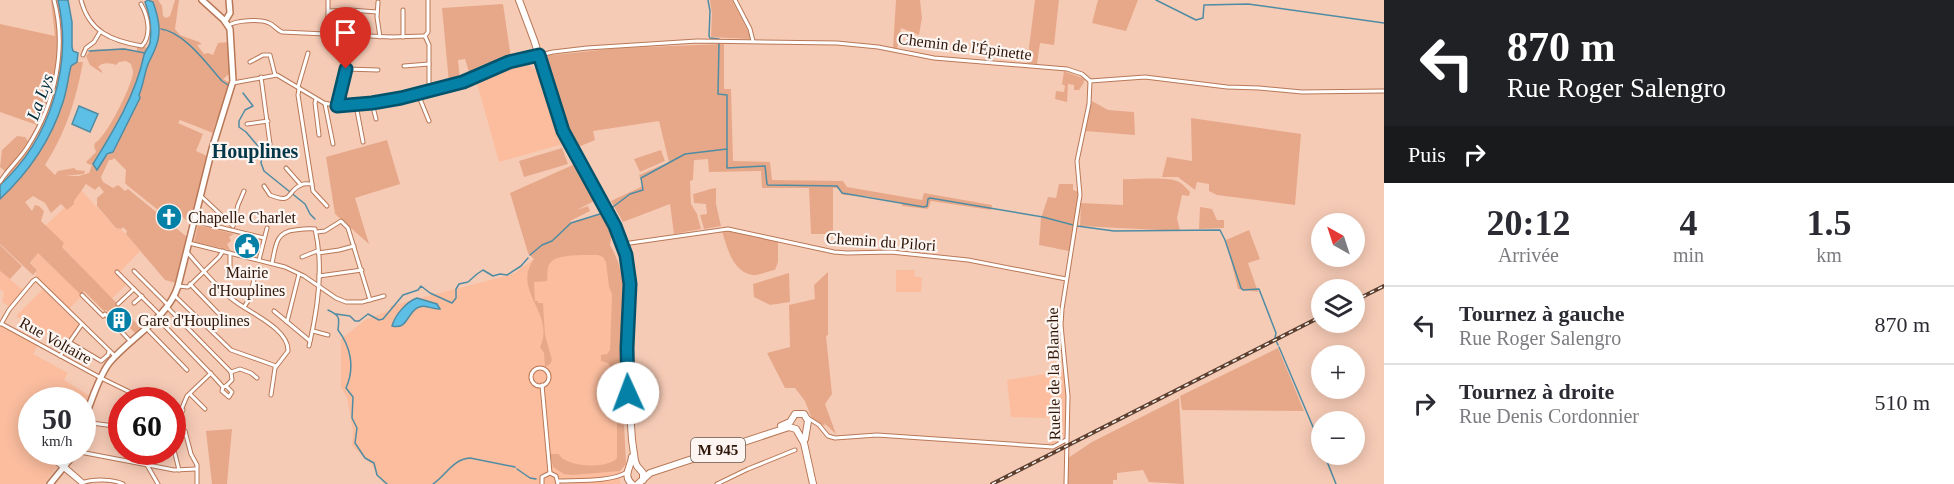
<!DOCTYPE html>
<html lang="fr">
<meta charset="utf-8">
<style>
body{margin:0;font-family:"Times New Roman",serif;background:#f2f2f3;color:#2b2b33;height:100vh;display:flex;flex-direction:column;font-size:22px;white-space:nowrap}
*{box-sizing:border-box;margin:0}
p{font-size:20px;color:#7c7c81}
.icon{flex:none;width:33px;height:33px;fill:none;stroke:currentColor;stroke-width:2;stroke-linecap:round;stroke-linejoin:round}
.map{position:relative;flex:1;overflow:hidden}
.side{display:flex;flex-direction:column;background:#fff;width:570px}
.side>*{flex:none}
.hud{background:#202124;color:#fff;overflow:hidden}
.needle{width:39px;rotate:321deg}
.controls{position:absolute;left:1311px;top:213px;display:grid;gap:12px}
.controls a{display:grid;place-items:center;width:54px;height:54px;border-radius:50%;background:#fff;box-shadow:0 3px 15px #0003;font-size:30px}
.speed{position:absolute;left:18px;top:387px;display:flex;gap:12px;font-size:30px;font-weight:700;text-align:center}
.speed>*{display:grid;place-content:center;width:78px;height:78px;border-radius:50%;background:#fff;box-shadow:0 3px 15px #0003;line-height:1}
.speed small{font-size:15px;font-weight:400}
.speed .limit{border:9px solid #d22;background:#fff;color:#111}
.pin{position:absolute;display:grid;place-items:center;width:51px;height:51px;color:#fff;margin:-62px -26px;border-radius:50% 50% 50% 0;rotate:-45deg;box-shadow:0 0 6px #0007}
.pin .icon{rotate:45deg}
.me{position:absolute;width:66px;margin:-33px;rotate:358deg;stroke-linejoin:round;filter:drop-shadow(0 0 4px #0008)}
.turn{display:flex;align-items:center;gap:21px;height:126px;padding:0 24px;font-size:27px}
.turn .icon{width:78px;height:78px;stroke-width:2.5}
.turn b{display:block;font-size:42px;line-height:51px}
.then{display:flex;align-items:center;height:57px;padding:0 24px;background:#0003;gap:12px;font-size:22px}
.eta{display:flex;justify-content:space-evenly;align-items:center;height:102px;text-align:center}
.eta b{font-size:36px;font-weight:600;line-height:42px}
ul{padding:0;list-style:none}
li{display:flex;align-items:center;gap:18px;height:78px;padding:0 24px;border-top:2px solid #e1e1e2}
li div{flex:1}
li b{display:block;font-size:22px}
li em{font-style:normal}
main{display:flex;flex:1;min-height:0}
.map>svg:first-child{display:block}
</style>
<main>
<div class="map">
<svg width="1384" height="484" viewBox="0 0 1384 484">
<rect width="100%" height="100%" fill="#f6cbb6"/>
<g fill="#fbbd9e">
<path d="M 527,60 L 529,65 L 540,73 L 558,136 L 563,144 L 499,162 L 476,80 L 478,78 L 502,66 Z"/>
<path d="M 81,190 L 116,228 L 121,229 L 126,234 L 140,251 L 118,274 L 127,284 L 111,299 L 44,227 L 64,208 L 67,210 Z"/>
<path d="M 610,245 L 626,464 L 620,471 L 620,482 L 622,484 L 384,484 L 370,463 L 352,446 L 353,430 L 347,398 L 341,387 L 341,339 L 365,320 L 390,310 L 390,306 L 513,274 L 534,259 Z"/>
<path d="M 38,253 L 81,295 L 81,297 L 69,309 L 35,275 L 37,270 L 31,263 Z"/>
<path d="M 896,270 L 915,270 L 914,276 L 922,278 L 921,292 L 896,292 Z"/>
<path d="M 0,271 L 23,290 L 10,307 L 2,302 L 4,292 L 0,289 Z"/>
<path d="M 43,289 L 77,323 L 78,326 L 65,344 L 16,316 Z"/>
<path d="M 0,322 L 39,343 L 33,354 L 68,373 L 64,380 L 91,397 L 83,422 L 82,400 L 32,400 L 32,452 L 68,452 L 44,484 L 0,484 Z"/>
<path d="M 1064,371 L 1067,415 L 1065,437 L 1049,445 L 1050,418 L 1011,417 L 1007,380 Z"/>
</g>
<g fill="#e7a889">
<path d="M 51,0 L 58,0 C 73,64 51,132 7,179 L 6,172 L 0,167 L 2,150 L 17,136 L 25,137 L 28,141 L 37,125 L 0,112 L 0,24 L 55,36 Z"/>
<path d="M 151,0 L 158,0 L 162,6 L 163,16 L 166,18 L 170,16 L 175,0 L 179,0 L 175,29 L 180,35 L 199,42 L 202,44 L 197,45 L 204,54 L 208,53 L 213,55 L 218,43 L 229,42 L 229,74 L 223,79 L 230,83 L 219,117 L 215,124 L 213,133 L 180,120 L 178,123 L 203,134 L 196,151 L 207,156 L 192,221 L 186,220 L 175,210 L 168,218 L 128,186 L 125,183 L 126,170 L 114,158 L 112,160 L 109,160 L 101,177 L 103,182 L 113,188 L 118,185 L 125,191 L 128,189 L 187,237 L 176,283 L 165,280 L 126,234 L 127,231 L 123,227 L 121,229 L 116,228 L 97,206 L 97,198 L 104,192 L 99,186 L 95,190 L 86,184 L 74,201 L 74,204 L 67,210 L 61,204 L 51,213 L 45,203 L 33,196 L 25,202 L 32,211 L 35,205 L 39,206 L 44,211 L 41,221 L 64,243 L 62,247 L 141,328 L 135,333 L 126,324 L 122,327 L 106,310 L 104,311 L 84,291 L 81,295 L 38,253 L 30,263 L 37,270 L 33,275 L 0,244 L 0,199 C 39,162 62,121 70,68 L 74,62 L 83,62 C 76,100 66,132 45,165 L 55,175 L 58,171 L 74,168 L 76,170 L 85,171 L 84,174 L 65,176 L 79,176 L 89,173 L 92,165 L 88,164 L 86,162 L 96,152 L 94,146 L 95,143 C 106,137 131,88 133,73 C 133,69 132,68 131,64 L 126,61 L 119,62 L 116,65 C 111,63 102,62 98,67 L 102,71 L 102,73 L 90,65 L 86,56 L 91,50 L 124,48 L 137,51 L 137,46 L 149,48 L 145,52 L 144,61 L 138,79 L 118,123 L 93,164 L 113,152 L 140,98 L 139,95 C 144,82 145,63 154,53 L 159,32 Z"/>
<path d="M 710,0 L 732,0 L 750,35 L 750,39 L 711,37 L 712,14 Z"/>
<path d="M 896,0 L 920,0 L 922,18 L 919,35 L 901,28 L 897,49 L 893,48 Z"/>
<path d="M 1035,0 L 1059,0 L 1054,45 L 1040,43 L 1037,64 L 1027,63 Z"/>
<path d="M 1098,0 L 1138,0 L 1126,31 L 1092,23 Z"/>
<path d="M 503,4 L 511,58 L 480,66 L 469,72 L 465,59 L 458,60 L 460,80 L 449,83 L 442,8 Z"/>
<path d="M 724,44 L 724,89 L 731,89 L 733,161 L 770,162 L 772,180 L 843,181 L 847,187 L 922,200 L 924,193 L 992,205 L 991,210 L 931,201 L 928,209 L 902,206 L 902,203 L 866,196 L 843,195 L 838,188 L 833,188 L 833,234 L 811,234 L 809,188 L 762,188 L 761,171 L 709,172 L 708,159 L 694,160 L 693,180 L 690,181 L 691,204 L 697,214 L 701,229 L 674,234 L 670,204 L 623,222 L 611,201 L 643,186 L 639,175 L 669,162 L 659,121 L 593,131 L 595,140 L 576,148 C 561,119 553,88 544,56 L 619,48 Z"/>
<path d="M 1064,71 L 1085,79 L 1083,84 L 1079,90 L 1074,90 L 1074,85 L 1068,84 L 1067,102 L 1055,99 L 1056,91 L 1064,92 L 1065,86 L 1062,84 Z"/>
<path d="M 1092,101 L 1108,110 L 1134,112 L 1135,135 L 1085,131 Z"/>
<path d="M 1191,118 L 1301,134 L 1295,205 L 1217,195 L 1209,191 L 1209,184 L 1197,182 L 1195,190 L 1178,177 L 1162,177 L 1167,157 L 1192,161 Z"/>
<path d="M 387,140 L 400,184 L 355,198 L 369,244 L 335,214 L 326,157 Z"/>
<path d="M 562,148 L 568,164 L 524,177 L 519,161 Z"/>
<path d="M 661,150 L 665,161 L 640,172 L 634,159 Z"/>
<path d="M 575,164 L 596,200 L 577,210 L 588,206 L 590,211 L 570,221 L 571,222 L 605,213 L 613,228 L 610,245 C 618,259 621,270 624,285 L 621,362 L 626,464 L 620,471 L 572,475 L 564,474 L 553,467 L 550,454 L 559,454 C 565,468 609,469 617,458 L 617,402 C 612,390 616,374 608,363 L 601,361 L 601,355 L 607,354 L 610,350 L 612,294 L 609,287 L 606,262 L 603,257 L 598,255 C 587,255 557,254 551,262 C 546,267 548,275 547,281 L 534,282 L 535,301 L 538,301 L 538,303 L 543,303 L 545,335 L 552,360 L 550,364 L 545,367 L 544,353 L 540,347 C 556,313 511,291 534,259 L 528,253 L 510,193 Z"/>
<path d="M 1123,179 C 1137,180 1167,176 1179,182 C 1183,184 1187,189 1190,192 L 1189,196 L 1182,195 L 1177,218 L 1180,231 L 1080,226 L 1081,203 L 1123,205 Z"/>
<path d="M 1059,184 L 1073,184 L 1073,190 L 1079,192 L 1069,251 L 1039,245 L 1041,218 L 1048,197 L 1056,198 Z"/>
<path d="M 716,188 L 716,204 L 721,226 L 704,229 L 700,215 L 707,214 L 706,204 L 694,203 L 693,194 C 702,192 708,189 716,188 Z"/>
<path d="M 1200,207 L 1212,209 L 1217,220 L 1224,220 L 1224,228 L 1199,229 Z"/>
<path d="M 198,225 L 234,234 L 229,237 L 231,241 L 227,244 L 230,250 L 194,242 Z"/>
<path d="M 1249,230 L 1260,259 L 1248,263 L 1258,292 L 1238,289 L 1226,240 Z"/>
<path d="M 722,231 L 745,234 L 778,242 L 778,262 L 775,270 C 768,271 757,276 752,275 C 732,271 727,247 722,231 Z"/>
<path d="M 0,245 L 22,266 L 10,279 L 0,271 Z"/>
<path d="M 828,272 L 828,335 L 826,336 L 832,394 L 825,404 L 836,434 L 824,423 L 825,426 L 812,419 L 805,401 L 795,388 L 785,388 L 767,353 L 790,347 L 789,305 L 815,299 L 814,285 Z"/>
<path d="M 789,273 L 790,302 L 770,305 L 754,297 L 753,284 Z"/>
<path d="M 1278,348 L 1304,411 L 1182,410 L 1180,396 Z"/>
<path d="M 1179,398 L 1184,484 L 1149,482 L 1143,470 L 1117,473 L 1117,480 L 1113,480 L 1113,484 L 1068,484 L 1068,458 L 1092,442 Z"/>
<path d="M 232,429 L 227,484 L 212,484 L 206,431 Z"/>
</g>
<g fill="#5dbee6" stroke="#4f8ca3" stroke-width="1.5">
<path d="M 58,0 L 68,0 L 72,22 L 72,47 L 73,51 L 78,53 L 77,62 L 71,66 C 68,78 67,90 63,102 C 51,140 29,172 0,199 L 0,185 C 50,140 73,66 58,0 Z"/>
<path d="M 148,0 L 153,2 C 159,19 162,33 155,49 C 153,55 149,60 147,67 C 144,76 143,86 139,95 L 140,98 L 113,152 L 107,154 L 97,170 L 93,164 C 114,130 136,94 144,55 C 145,50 149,48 150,43 C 152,28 150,15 145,2 Z"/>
<path d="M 79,106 L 98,114 L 90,132 L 72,124 Z"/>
<path d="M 417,298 L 437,304 L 440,309 C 432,310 425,303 417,308 C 407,314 407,330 392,326 C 395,315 406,302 417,298 Z"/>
</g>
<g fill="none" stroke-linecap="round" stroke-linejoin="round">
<g stroke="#4f8ca3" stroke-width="1.5">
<path d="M 708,0 L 710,11 L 709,36 L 710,38 L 719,39"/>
<path d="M 1156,0 L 1196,20 L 1203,18 L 1204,5 L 1248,4 L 1384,23"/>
<path d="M 161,29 C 184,32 207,64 222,81 L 228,85"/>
<path d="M 719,43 L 718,94 L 727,95 L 727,168 L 765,166 L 767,184 L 768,185 L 837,186 L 842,193 L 924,207 L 927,206 L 928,199 L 930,198 L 1043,217 L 1073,225"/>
<path d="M 89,51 L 124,49 L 145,53"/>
<path d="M 243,93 L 253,106 L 245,110 L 239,121 L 239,127 L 246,132 L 263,152 L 261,163 L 264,171 L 305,204 L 310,214 L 315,219"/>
<path d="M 609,210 L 630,194 L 643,190 L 641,178 L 685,154 L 727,149"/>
<path d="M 1077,226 L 1114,231 L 1220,230 L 1225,240 L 1241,288 L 1243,290 L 1259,289 L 1276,333 L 1275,338 L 1278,345"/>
<path d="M 530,255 L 542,245 L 552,241 L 571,223 L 603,213"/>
<path d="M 328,310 C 341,316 339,318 338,330 C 351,347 355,368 346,388 L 353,397 L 352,418 L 357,428 L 355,443 L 365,458 L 374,463 L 377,475 L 387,484"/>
<path d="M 336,314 L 350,316 L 355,321 L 359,321 L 368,314 L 379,320 L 383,319 L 403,295 L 418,290 L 421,286 L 430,293 L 452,303 L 456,298 L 456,289 L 459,284 L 468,282 L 477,274 L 483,270 L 493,276 L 500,274 L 507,275 L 521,266 L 528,258"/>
<path d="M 1279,347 L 1322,448"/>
<path d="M 1324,454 L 1336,484"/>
<path d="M 517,469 L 530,478 L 536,479"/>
<path d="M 433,484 C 446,475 453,459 470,458 L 515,467"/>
</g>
<g stroke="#b87857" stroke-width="5">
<g id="street">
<path d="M 81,0 C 89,32 112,41 142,46 C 152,35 148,16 141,4"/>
<path d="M 428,0 L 428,32 L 425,36 L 429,45 L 429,91"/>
<path d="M 735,0 L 750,29 L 753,41"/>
<path d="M 378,2 L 377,17 L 380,37"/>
<path d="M 403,10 L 403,37"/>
<path d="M 329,11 L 350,10 L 377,12"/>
<path d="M 228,26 C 235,20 260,19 269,23 C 274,25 277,30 282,32 L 391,37"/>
<path d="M 325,34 L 328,15 L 328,0"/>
<path d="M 391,37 L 425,36"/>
<path d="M 83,55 L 86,48 L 94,42 L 100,32"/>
<path d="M 250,62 L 263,55 L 270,55 L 275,75"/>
<path d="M 404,66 L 429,64"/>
<path d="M 261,77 L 270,144"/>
<path d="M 233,83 L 277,75 L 324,103 L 342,107 L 388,101 L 461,83 L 509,62 L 553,52 L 587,48 L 697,41 L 837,43 L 878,47 L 934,58 L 1067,69 L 1082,74 L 1090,81 L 1145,77 L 1227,87 L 1259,88 L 1302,92 L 1384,91"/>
<path d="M 298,87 L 308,53"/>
<path d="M 299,89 L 298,95 L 313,191 L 327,206"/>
<path d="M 418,94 L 429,121"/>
<path d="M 316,99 L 315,103 L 319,135"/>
<path d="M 372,103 L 376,119"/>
<path d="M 325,104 L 333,144"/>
<path d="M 356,105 L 363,142"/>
<path d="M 337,106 L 345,69 L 378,70"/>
<path d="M 247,124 L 268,121"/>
<path d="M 286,168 L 301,185"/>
<path d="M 0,182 C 8,169 20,159 28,146 C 55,104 67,48 54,0"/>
<path d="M 264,186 L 270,195 C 294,205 286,191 301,185 C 304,183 308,184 312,184"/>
<path d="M 202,197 L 233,226"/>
<path d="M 194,221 L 264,238"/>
<path d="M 233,226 L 238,205 L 244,191"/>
<path d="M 317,232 L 325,231 L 341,221 L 348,228 L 370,300"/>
<path d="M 189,243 L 285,267 L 304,276 L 336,298 L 346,302 L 362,302 L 384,296"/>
<path d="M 623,244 L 728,229 L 834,252 L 847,253 L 891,252 L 968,260 L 1066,279"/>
<path d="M 187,252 C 201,268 215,286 232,299 C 247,312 289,328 288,351 L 275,368 L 271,395"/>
<path d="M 318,253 L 339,250 L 354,246"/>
<path d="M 302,257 L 317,251"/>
<path d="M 259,260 L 267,228"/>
<path d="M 272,263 C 276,246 275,232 295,230 C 302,229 309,228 315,229 C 324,267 318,308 309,346"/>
<path d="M 134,271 L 167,304"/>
<path d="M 117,272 L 159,314"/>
<path d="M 230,272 L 230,253"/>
<path d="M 319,276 L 362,270"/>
<path d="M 190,284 L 218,313"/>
<path d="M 178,286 L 188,287 L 219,257 L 223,251"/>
<path d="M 82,295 L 103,316 L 105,314 L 131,342"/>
<path d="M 175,296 L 231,350 L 276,366"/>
<path d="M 134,303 L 142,296"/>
<path d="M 118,304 L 134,289"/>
<path d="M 167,307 L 231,372"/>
<path d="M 244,307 L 250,298 L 255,274"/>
<path d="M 274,311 L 310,341"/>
<path d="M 158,319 L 215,378 L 223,387 L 222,391 L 229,397 L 232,392 L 226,386 L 223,387"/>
<path d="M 287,322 L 299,274"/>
<path d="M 1,324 L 9,310 L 33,281 L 36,279 L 115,356"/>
<path d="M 2,324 L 101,378 L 146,400"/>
<path d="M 147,329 L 187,370"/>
<path d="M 313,331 L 328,335"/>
<path d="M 69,342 L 101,361 L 108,355 L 109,351"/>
<path d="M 60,356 L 82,324"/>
<circle cx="540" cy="377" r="9"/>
<path d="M 231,372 L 240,369 L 251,373 L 257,378"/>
<path d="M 542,385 L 550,473"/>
<path d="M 226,386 L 232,380 L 231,372"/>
<path d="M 190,394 L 205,409"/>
<path d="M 158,400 L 161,398 L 166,400"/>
<path d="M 172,404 L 183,410 L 176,424 L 172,422"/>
<path d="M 182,408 L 187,396 L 211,373"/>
<path d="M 808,418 L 819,425 L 828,436 L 835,438 L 877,435 L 1053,447 L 1066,440"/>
<path d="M 84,422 L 122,427"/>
<path d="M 176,424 L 185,431 L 191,454 L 197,465 L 197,484"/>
<path d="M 172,434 L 185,435"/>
<path d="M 172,442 L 179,470"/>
<path d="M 80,452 L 174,470 L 196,469"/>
<path d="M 58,461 L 57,463 L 81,483"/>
<path d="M 59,461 L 83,482"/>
<path d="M 147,465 L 158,484"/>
<path d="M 558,481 C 577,480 612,482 627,472"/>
<path d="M 82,483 C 92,479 114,479 123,484"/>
<path d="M 542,484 L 542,477 L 550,473 L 556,476 L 558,484"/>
<path d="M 717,484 L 748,469 L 795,450"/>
<path d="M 1066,484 L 1068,396 L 1061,325 L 1062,309 L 1080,195 L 1077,161 L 1089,104 L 1090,81"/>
</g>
</g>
<g stroke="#b87857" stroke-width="8">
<g id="secondary">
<path d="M 225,21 L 230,13 L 229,0"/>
<path d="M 82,431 C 85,415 100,374 110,362 C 131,337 168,318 178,286 L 212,149 L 233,81 L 230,29 L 224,20 L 202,0"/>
<path d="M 50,484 L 76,452"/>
</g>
</g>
<g stroke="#b87857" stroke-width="8">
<g id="primary">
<path d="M 519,0 L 534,40 L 562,128 L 573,152 L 615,227 L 626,255 L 630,284 L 628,381 L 632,440 L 635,461 L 637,466 L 643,473 L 643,480"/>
<path d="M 781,426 L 790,422 L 795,414 L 804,414 L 808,421 L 805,439"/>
<path d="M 632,484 C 622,476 631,467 632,457"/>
<path d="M 638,484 L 650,473 L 789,427 L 796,429 L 804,443 L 813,484"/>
</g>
</g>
<use href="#street" stroke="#fff" stroke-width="3"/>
<use href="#secondary" stroke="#fff" stroke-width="5"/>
<use href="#primary" stroke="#fff" stroke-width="6"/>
<g stroke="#5c3f2f" stroke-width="4">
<g id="rail">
<path d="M 1354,301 L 1384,286"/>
<path d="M 992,484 L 1322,316"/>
</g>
</g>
<use href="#rail" stroke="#fcf5f1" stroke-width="1.5" stroke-dasharray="4.5" stroke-linecap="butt"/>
</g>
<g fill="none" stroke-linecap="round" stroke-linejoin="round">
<g stroke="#03536c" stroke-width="15">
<path id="route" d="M 346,69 L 337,106 L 372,103 L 401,98 L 463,82 L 509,62 L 539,55 L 563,131 L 615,226 L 626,255 L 630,284 L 627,348 L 628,393"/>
</g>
<use href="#route" stroke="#0580a6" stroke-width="10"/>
</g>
<defs>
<g id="church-disc" transform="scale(1.35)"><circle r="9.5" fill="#0580a6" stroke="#fcf5f1"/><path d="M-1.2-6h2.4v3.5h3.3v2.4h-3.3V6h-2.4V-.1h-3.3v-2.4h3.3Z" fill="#fff"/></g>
<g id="civic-disc" transform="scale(1.35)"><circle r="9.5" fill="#0580a6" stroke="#fcf5f1"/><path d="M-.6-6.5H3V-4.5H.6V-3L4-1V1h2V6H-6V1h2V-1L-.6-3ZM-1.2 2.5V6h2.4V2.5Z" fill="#fff"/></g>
<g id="building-disc" transform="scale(1.35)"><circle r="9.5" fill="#0580a6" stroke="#fcf5f1"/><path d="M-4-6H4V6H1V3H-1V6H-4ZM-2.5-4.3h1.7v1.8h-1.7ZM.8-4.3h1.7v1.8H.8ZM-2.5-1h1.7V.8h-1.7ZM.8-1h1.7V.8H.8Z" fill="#fff"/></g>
</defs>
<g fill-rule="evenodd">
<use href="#church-disc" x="169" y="217"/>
<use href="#civic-disc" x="247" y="246"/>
<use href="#building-disc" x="119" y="320"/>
</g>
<g text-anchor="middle" stroke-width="4.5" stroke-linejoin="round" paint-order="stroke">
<rect fill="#fcf5f1" stroke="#6c594e" stroke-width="1.5" x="691" y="438" width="54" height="24" rx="4.5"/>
<g font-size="15" font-weight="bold" fill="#2f1608">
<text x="718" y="455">M 945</text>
</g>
<g font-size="16" fill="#2f1608" stroke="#fcf5f1">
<text transform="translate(965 46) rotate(7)" y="6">Chemin de l'Épinette</text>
<text transform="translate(881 241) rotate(4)" y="6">Chemin du Pilori</text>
<text transform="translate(56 340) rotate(29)" y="6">Rue Voltaire</text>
<text transform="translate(1053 374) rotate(-91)" y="6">Ruelle de la Blanche</text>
</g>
<g font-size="16" fill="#2f1608" stroke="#fcf5f1" text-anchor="start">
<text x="188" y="223">Chapelle Charlet</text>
<text x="247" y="278" text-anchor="middle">Mairie<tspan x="247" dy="18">d'Houplines</tspan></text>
<text x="138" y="326">Gare d'Houplines</text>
</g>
<g font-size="18" font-style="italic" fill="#002f3f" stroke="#fcf5f1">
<text transform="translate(40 97) rotate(-70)" y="6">La Lys</text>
</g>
<g font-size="20" font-weight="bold" fill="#023749" stroke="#fcf5f1">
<text x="255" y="158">Houplines</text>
</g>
</g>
</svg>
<div class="controls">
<a><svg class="needle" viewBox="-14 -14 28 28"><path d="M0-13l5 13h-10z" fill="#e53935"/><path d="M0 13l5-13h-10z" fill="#7c7c81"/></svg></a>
<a><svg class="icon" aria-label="layers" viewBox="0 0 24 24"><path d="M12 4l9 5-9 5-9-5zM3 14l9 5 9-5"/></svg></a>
<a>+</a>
<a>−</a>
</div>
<div class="speed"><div>50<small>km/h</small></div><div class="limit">60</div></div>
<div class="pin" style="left:346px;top:69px;background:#d93025"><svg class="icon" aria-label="arrive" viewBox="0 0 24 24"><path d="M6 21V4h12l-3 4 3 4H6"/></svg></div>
<svg class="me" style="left:628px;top:393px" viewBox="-20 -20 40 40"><circle r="19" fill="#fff"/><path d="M0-13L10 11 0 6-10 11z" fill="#0580a6"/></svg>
</div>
<section class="side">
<div class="hud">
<div class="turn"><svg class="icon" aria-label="left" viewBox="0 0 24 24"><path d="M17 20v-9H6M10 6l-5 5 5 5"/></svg><div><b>870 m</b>Rue Roger Salengro</div></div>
<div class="then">Puis<svg class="icon" aria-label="right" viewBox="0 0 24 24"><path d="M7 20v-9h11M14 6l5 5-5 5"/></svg></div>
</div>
<div class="eta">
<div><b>20:12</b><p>Arrivée</p></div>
<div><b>4</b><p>min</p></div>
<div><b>1.5</b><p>km</p></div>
</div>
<ul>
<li><svg class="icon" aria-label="left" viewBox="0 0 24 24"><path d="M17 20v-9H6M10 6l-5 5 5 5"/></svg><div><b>Tournez à gauche</b><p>Rue Roger Salengro</p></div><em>870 m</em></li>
<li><svg class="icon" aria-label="right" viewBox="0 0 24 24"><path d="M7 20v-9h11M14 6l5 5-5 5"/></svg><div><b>Tournez à droite</b><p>Rue Denis Cordonnier</p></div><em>510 m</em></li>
</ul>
</section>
</main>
